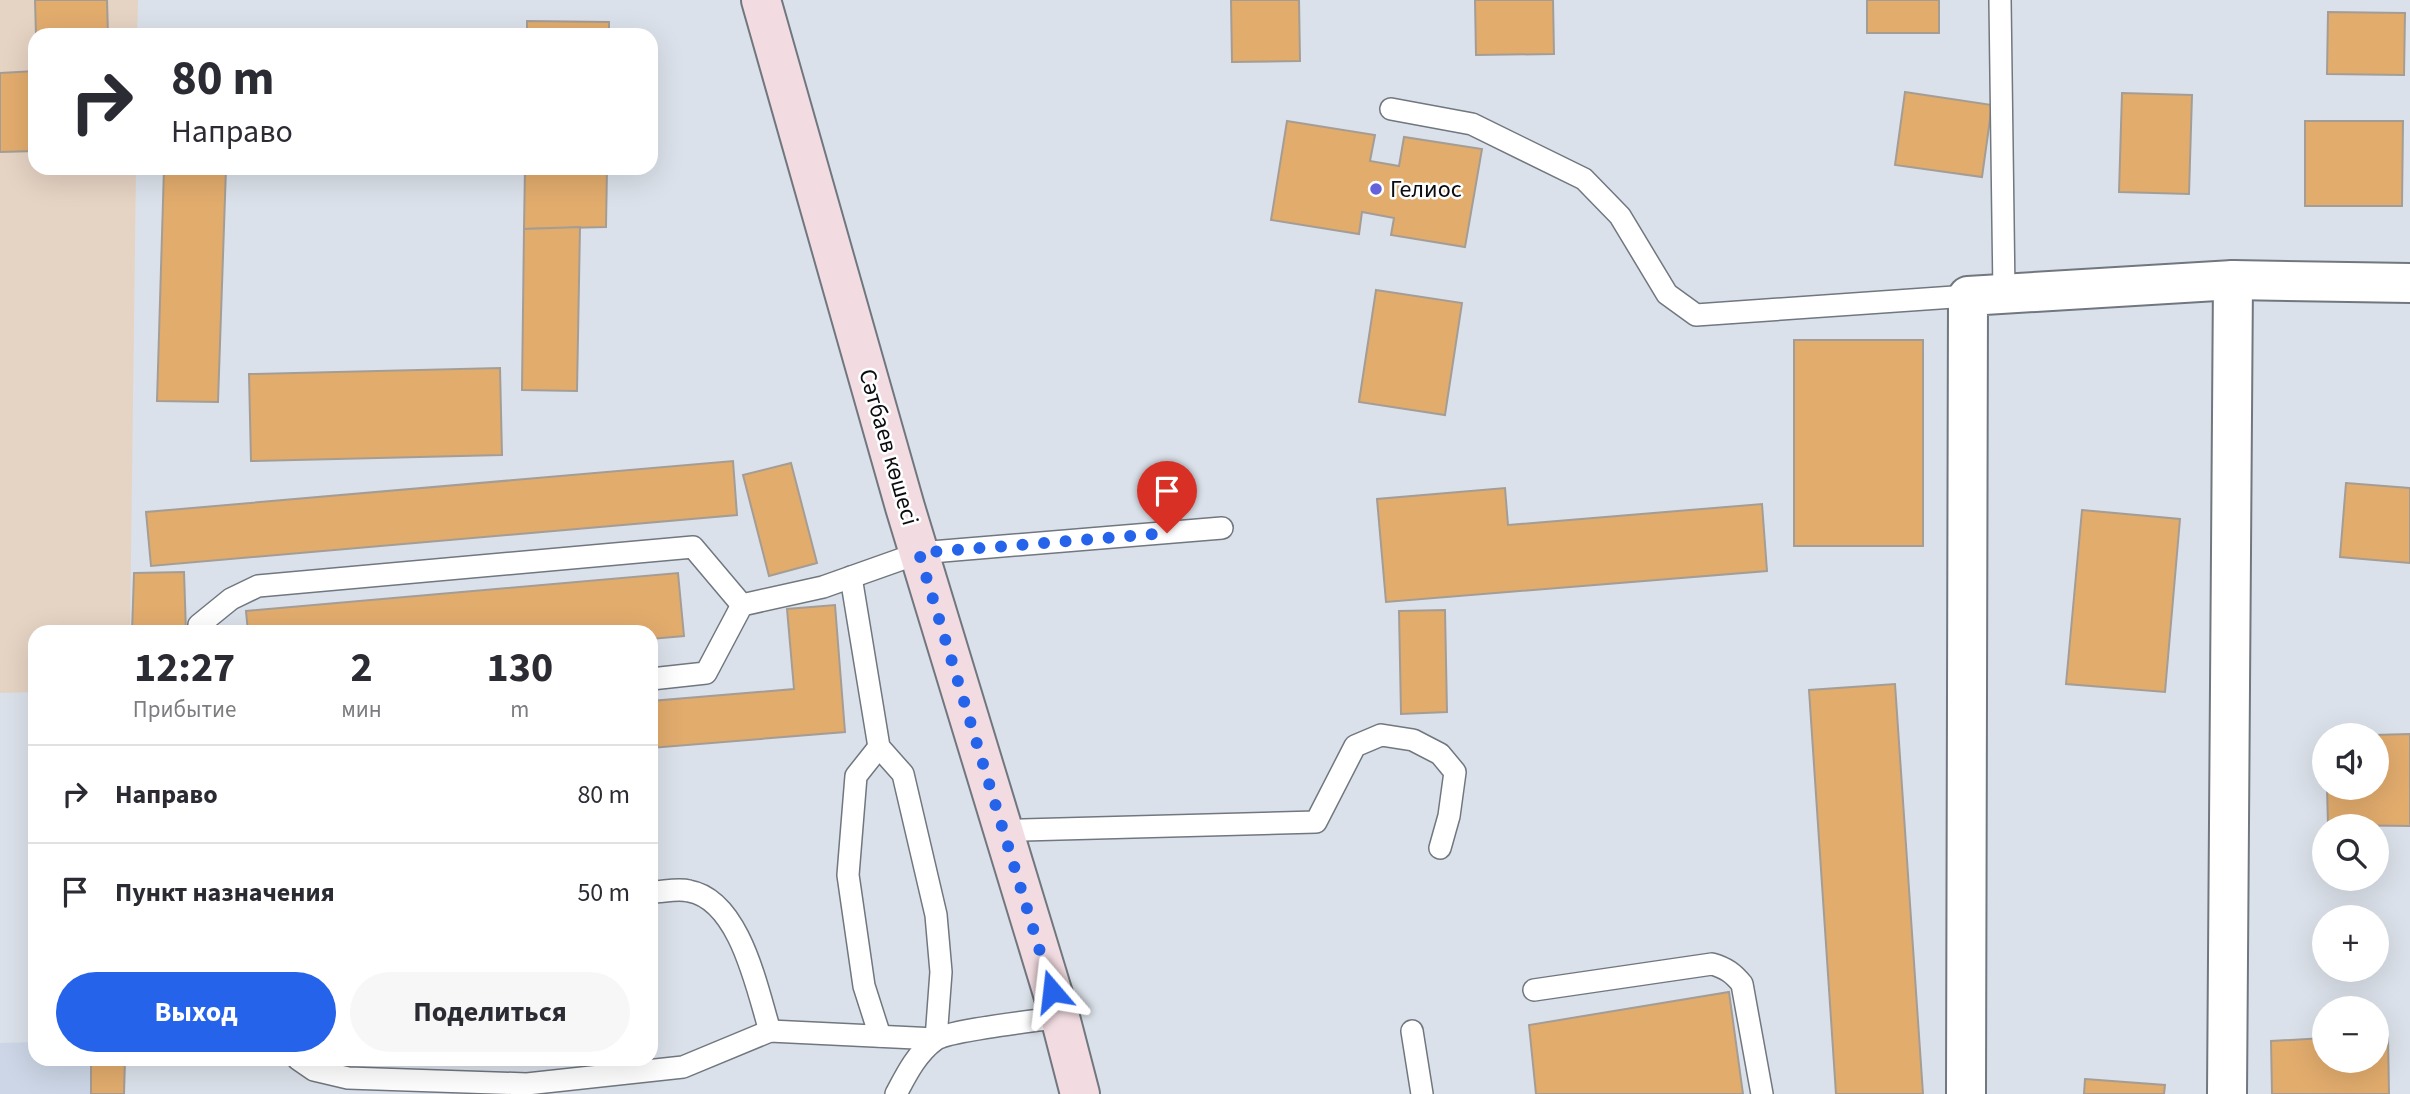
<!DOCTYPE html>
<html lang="ru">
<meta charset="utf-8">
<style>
body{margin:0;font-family:"Source Sans 3",sans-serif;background:#f7f7f7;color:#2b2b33;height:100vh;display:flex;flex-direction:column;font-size:26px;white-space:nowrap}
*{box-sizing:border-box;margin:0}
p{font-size:23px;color:#7c7c81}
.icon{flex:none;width:38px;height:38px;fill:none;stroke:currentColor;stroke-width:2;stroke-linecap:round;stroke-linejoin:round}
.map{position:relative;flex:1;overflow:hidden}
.drawer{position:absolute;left:28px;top:625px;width:630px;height:441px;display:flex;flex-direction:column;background:#fff;border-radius:21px;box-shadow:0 7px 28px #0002}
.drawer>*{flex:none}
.banner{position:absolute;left:28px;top:28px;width:630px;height:147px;border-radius:21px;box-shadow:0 7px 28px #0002;background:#fff;color:#2b2b33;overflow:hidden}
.fabs{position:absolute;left:2312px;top:723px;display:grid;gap:14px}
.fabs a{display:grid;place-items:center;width:77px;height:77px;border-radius:50%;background:#fff;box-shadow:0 7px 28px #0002;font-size:35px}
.pin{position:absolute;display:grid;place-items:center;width:60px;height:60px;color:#fff;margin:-72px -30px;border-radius:50% 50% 50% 0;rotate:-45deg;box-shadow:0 0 7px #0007}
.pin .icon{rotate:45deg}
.me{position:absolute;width:77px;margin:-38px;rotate:343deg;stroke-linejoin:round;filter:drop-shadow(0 0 5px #0008)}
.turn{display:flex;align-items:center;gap:24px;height:147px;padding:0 28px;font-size:32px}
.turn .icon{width:91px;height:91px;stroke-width:2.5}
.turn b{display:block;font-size:49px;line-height:60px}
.eta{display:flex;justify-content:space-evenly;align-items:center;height:119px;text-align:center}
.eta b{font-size:42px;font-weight:700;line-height:49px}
.button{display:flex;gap:14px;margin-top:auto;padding:14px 28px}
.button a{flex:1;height:80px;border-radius:42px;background:#2563eb;color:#fff;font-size:28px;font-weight:700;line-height:80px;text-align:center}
.button a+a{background:#f7f7f7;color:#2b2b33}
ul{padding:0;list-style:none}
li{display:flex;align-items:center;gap:21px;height:98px;padding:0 28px;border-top:2px solid #e1e1e2}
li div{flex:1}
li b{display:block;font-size:26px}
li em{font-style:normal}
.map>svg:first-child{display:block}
</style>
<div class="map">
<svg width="2410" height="1094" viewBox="0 0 2410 1094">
<rect width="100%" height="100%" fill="#dbe1ea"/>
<path fill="#ccd6e6" d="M 35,1042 L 35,1059 L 125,1059 L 124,1094 L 0,1094 L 0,1043 Z"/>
<path fill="#e5d3c3" d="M 0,0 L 138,0 L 137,35 L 35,35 L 35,168 L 136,168 L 130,632 L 35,632 L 35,692 L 0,693 Z"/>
<g fill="#e2ac6d" stroke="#a49d95" stroke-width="2">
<path d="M 35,0 L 107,0 L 108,35 L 36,35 Z"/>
<path d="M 1231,0 L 1299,0 L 1300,61 L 1232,62 Z"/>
<path d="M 1475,0 L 1553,0 L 1554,54 L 1476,55 Z"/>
<rect x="1867" y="0" width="72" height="33"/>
<path d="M 2328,12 L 2405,13 L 2404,75 L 2327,74 Z"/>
<path d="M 527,21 L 609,22 L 609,35 L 527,35 Z"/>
<path d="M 35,71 L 35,151 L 0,152 L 0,73 Z"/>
<path d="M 1905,92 L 1992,105 L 1982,177 L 1895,165 Z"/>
<path d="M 2122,93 L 2192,95 L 2189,194 L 2119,192 Z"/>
<path d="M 1287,121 L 1375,135 L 1370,161 L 1399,166 L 1404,137 L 1482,149 L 1465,247 L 1391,235 L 1394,218 L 1362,212 L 1359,234 L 1271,220 Z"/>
<path d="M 2305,121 L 2403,121 L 2402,206 L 2305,206 Z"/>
<path d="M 164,168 L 226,168 L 218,402 L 157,401 Z"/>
<path d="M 525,168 L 607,168 L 606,227 L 524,229 Z"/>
<path d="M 580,227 L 577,391 L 522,390 L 524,229 Z"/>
<path d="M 1376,290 L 1462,303 L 1445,415 L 1359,402 Z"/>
<rect x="1794" y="340" width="129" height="206"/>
<path d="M 500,368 L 502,455 L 251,461 L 249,374 Z"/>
<path d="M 733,461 L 737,515 L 151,566 L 146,512 Z"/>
<path d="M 791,463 L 817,563 L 769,576 L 743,475 Z"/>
<path d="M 2346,483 L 2410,488 L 2410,563 L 2340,557 Z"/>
<path d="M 1505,488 L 1508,525 L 1762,504 L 1767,571 L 1386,602 L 1377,499 Z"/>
<path d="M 2082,510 L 2180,519 L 2165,692 L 2066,684 Z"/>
<path d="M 184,572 L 186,632 L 132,632 L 134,573 Z"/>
<path d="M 678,573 L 684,636 L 651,639 L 651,632 L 248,632 L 246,611 Z"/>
<path d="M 835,605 L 845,732 L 651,748 L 651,701 L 794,689 L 787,609 Z"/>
<path d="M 1445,610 L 1447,712 L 1401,714 L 1399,611 Z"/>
<path d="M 1895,684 L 1923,1094 L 1836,1094 L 1809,690 Z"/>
<path d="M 2410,734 L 2410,826 L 2328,825 L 2327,788 L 2376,788 L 2376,735 L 2373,735 Z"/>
<path d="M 1729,992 L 1743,1094 L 1536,1094 L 1529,1025 Z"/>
<path d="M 2388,1035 L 2389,1094 L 2272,1094 L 2271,1041 L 2324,1038 L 2324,1060 L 2376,1060 L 2376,1036 Z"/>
<path d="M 91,1059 L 125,1059 L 124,1094 L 91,1094 Z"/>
<path d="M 2085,1079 L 2165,1085 L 2164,1094 L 2084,1094 Z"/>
</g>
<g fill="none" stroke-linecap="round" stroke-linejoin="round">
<g stroke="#71777f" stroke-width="24">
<g id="service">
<path d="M 2000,0 L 2004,294"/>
<path d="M 1391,109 L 1472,124 L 1584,179 L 1620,216 L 1667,294 L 1696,315 L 1968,296"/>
<path d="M 200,632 L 199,625 L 231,599 L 258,586 L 693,547 L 742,605"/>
<path d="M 651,679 L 706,673 L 742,605 L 823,587 L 919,553 L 1222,528"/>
<path d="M 879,747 L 856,776 L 848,875 L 864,986 L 880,1036"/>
<path d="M 1003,833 L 1023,830 L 1316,822 L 1355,746 L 1381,735 L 1413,740 L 1440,754 L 1455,772 L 1449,816 L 1440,848"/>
<path d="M 651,892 C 663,892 678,888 689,891 C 740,900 757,989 770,1031"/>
<path d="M 1534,990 L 1712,964 C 1726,968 1733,973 1742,984 L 1762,1094"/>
<path d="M 1412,1031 L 1422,1094"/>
<path d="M 298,1059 L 314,1070 L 348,1078 L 527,1084 L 683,1067 L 770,1031 L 936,1039 L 941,972 L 936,915 L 903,774 L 879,747 L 851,577"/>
<path d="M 896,1094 C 906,1075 917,1053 935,1040 C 949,1030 1037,1021 1060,1017"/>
</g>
</g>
<g stroke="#71777f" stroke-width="42">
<g id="minor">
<path d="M 1966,1094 L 1968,296 L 2233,280 L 2410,283"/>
<path d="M 2227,1094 L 2233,280"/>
</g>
</g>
<g stroke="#71777f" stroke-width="42">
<path id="secondary" d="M 761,0 L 905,507 L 1060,1017 L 1080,1094"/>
</g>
<use href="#service" stroke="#fff" stroke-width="21"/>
<use href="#minor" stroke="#fff" stroke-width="38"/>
<use href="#secondary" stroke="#f2dce1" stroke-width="38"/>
</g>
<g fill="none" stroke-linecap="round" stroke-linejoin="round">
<path stroke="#2563eb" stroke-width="12" stroke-dasharray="0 21.6" d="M 1052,991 L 919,553 L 1167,533"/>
</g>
<circle fill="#6563dc" stroke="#fff" stroke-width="2.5" cx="1376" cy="189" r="7"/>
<g text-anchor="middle" stroke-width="5" stroke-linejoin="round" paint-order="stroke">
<g font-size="24" fill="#0b0c10" stroke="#fff" text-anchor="start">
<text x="1390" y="197">Гелиос</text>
</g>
<g font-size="24" fill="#0b0c10" stroke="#fff">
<text transform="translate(889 447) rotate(74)" y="8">Сәтбаев көшесі</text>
</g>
</g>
</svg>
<div class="fabs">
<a><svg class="icon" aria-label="sound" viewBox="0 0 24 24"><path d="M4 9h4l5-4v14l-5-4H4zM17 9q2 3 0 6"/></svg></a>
<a><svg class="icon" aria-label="search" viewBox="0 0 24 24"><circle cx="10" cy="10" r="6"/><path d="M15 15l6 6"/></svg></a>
<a>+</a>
<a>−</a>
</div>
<div class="pin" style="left:1167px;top:533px;background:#d93025"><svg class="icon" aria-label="arrive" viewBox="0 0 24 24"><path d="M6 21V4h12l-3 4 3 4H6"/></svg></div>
<svg class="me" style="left:1052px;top:991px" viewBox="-20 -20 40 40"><path d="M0-17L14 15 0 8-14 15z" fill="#2563eb" stroke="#fff" stroke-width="4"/></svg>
<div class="banner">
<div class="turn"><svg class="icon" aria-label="right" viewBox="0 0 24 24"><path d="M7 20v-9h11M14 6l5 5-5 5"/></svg><div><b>80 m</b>Направо</div></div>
</div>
<section class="drawer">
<div class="eta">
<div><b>12:27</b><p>Прибытие</p></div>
<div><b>2</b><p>мин</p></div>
<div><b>130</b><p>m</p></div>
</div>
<ul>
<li><svg class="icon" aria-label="right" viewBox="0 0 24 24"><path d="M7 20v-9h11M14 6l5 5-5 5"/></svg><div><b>Направо</b></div><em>80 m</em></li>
<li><svg class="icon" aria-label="arrive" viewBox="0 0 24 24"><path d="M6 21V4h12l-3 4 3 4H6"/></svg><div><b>Пункт назначения</b></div><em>50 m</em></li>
</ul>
<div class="button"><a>Выход</a><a>Поделиться</a></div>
</section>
</div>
